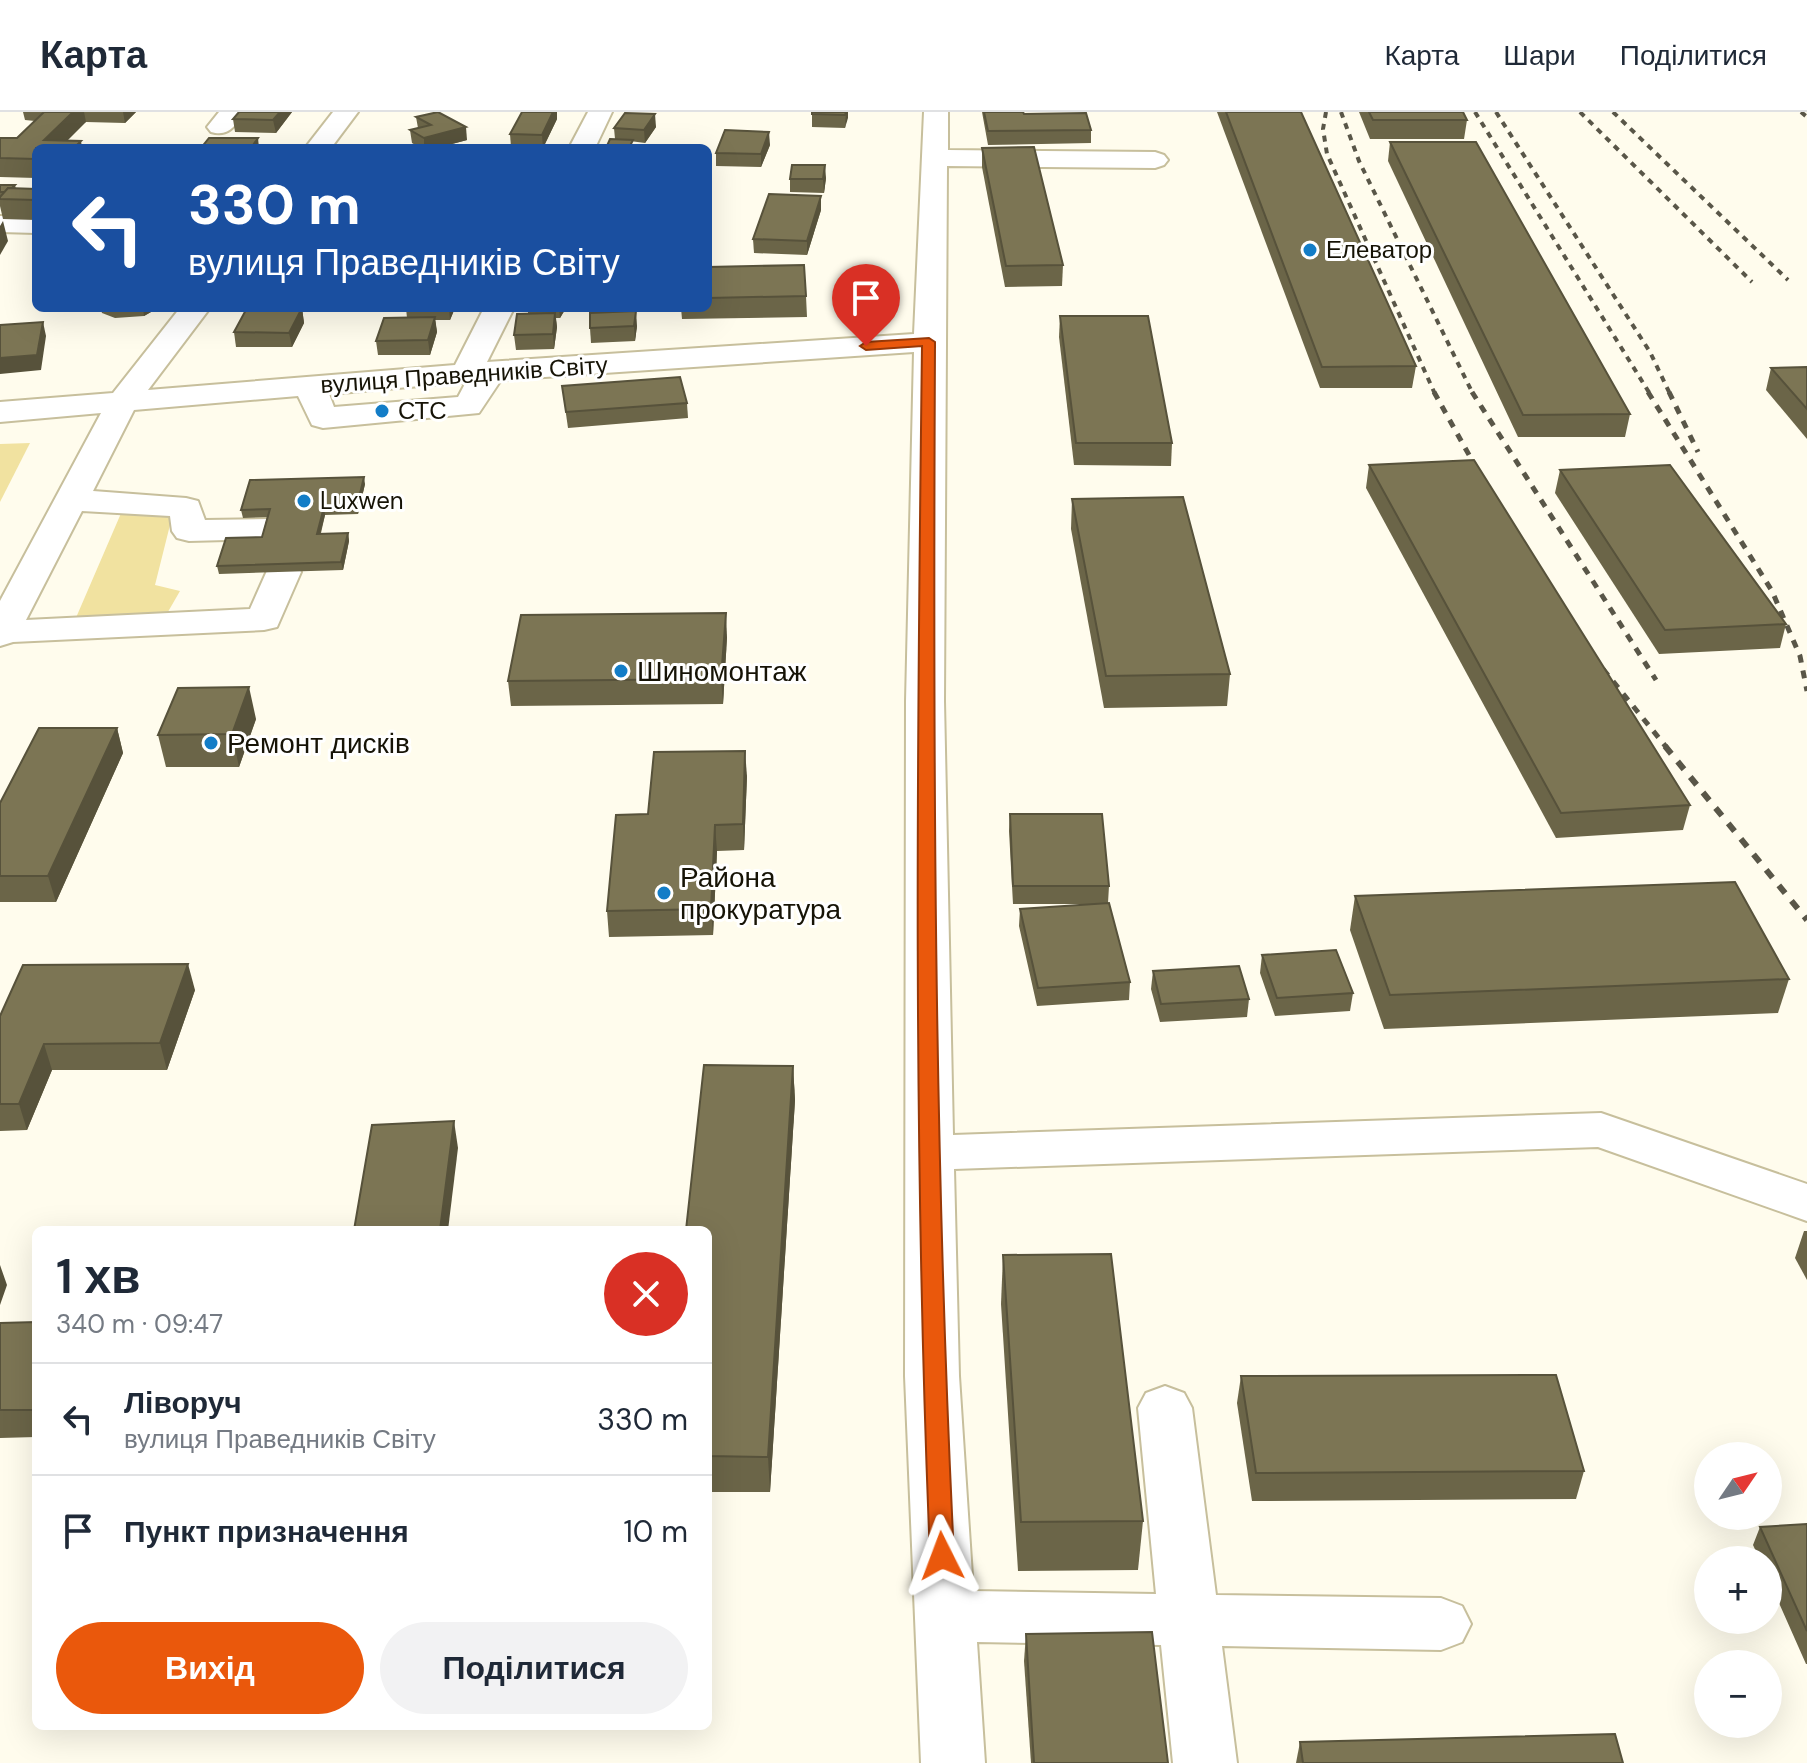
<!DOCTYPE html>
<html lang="uk">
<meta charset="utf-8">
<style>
body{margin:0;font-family:"DM Sans",sans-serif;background:#f2f2f3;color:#1f2937;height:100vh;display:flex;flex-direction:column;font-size:30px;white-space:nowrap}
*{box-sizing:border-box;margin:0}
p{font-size:26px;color:#747a83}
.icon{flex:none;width:44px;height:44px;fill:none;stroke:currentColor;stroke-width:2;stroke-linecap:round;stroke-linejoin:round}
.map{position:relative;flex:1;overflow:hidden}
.drawer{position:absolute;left:32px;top:1114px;width:680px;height:504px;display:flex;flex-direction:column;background:#fff;border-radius:12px;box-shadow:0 8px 32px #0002}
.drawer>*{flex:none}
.banner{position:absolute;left:32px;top:32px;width:680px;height:168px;border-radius:12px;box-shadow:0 8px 32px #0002;background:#1a4fa0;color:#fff;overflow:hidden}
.needle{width:52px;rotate:55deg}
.buttons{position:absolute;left:1694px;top:1330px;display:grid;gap:16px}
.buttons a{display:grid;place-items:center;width:88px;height:88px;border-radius:50%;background:#fff;box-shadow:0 8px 32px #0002;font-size:40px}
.pin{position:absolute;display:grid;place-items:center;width:68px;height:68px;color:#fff;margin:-82px -34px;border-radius:50% 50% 50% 0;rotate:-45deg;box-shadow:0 0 8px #0007}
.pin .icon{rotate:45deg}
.me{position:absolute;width:88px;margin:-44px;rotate:357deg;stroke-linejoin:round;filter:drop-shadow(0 0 6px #0008)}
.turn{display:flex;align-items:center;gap:28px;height:168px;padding:0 24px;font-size:36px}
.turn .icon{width:104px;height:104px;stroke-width:2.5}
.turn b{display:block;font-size:56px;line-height:68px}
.round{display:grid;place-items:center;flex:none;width:84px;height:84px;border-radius:42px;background:#f2f2f3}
.headline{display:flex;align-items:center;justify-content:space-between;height:136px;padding:0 24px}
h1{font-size:48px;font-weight:600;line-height:60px}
.action{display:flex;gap:16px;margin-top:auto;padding:16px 24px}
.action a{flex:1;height:92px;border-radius:48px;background:#ea580c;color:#fff;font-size:32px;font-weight:600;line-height:92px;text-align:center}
.action a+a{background:#f2f2f3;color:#1f2937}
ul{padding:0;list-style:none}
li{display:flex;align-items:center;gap:24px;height:112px;padding:0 24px;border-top:2px solid #e0e1e3}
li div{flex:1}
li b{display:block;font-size:30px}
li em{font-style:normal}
header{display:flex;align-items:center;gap:48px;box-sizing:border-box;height:112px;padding:0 40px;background:#fff;border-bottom:2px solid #e0e1e3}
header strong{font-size:38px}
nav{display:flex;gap:44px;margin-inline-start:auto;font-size:28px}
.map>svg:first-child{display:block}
</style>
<header>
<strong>Карта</strong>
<nav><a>Карта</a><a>Шари</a><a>Поділитися</a></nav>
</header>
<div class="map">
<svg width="1807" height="1651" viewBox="0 0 1807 1651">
<rect width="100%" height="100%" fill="#fffced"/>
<g fill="#f1e2a0">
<path d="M 30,331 L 0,390 L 0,332 Z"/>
<path d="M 122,399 L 172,405 L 155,473 L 180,479 L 165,505 L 75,508 Z"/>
</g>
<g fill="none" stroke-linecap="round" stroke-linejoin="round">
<g stroke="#c7bf9c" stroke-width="4">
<g id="minor">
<path d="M 219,0 L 244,0 C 235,14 229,25 211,20 L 207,15 Z"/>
<path d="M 333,0 L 358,0 L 331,36 L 305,36 Z"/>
<path d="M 588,0 L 612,0 L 595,36 L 569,36 Z"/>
<path d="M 924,0 L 948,0 L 948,38 L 1155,40 L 1164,43 L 1168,48 L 1164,53 L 1155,56 L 947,54 L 944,589 L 953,1023 L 1601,1001 L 1807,1072 L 1807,1109 L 1598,1035 L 954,1057 L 959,1264 L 973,1479 L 1156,1482 L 1138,1296 L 1146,1281 L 1165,1274 L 1184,1281 L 1192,1296 L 1216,1483 L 1441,1486 L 1462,1494 L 1471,1512 L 1462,1530 L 1441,1538 L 1222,1534 L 1237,1651 L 1173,1651 L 1161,1533 L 977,1530 L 985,1651 L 921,1651 L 905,1264 L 906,589 L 914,240 L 501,268 L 479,301 L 323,316 L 312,313 L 298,284 L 134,298 L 93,379 L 186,386 L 198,389 L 205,408 L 268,407 L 280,410 L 285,417 L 280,424 L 268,427 L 189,429 L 177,426 L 172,419 L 170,404 L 82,399 L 26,508 L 250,497 L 270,452 L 283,449 L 296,452 L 301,460 L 277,515 L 264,518 L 13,530 L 0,534 L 0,489 L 101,301 L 0,310 L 0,290 L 113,281 L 180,196 L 210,196 L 148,278 L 455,253 L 484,196 L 514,196 L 487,250 L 914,222 ZM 466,270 L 458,285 L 334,295 L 329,282 Z"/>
<path d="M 0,104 L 36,105 L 36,121 L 0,120 Z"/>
</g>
</g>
<use href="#minor" fill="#fff" fill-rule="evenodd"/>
<g stroke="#595648" stroke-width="4" stroke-dasharray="6 6" stroke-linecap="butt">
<path d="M 1326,0 L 1323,17 L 1327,42 L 1435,282"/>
<path d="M 1341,0 L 1359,49 L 1473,282"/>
<path d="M 1475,0 L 1650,282"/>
<path d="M 1496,0 L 1650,240 L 1670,282"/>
<path d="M 1580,0 L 1752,170"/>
<path d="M 1613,0 L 1788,168"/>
<path d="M 1801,0 L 1807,5"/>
</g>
<g stroke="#595648" stroke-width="5" stroke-dasharray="8 8" stroke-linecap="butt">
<path d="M 1434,280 L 1483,368"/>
<path d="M 1472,280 L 1656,568"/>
<path d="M 1648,280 L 1772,479 L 1800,544 L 1807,579"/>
<path d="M 1669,280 L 1698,340"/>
<path d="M 1603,557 L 1667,636"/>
</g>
<path stroke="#595648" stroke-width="6" stroke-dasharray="10 10" stroke-linecap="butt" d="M 1665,634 L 1807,808"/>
</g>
<g fill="#6b6548">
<path d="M 23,0 L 136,0 L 125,11 L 86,10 L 36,36 L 36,66 L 0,65 L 0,26 L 17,26 L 35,9 L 25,8 Z"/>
<path d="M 239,0 L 292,0 L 276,21 L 235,20 L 233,7 Z"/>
<path d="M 522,0 L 557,0 L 557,7 L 543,36 L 511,35 L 510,22 Z"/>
<path d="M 812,0 L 848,0 L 845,16 L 812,15 Z"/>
<path d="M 982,0 L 1023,0 L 1024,2 L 1091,18 L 1091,31 L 988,33 Z"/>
<path d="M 1217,0 L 1301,0 L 1416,254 L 1412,276 L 1320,276 Z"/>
<path d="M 1359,0 L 1463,0 L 1467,8 L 1464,27 L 1370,27 Z"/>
<path d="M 416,5 L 467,28 L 437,36 L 378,36 L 417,34 L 412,31 L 410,18 L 418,16 Z"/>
<path d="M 656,15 L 645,31 L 615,27 L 614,16 Z"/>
<path d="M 1390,30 L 1630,302 L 1625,325 L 1518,325 L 1388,49 Z"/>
<path d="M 770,33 L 761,55 L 716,54 L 716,41 Z"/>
<path d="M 982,36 L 1063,153 L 1062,174 L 1005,175 L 982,55 Z"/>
<path d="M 826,66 L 824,81 L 790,80 L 790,67 Z"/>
<path d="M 0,73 L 15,73 L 16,77 L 36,77 L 36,108 L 3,107 L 0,94 Z"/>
<path d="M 821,98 L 807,143 L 754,141 L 753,127 Z"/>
<path d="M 708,155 L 806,184 L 807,205 L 682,207 L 681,196 L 708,196 Z"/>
<path d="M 100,196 L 158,196 L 144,204 L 115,206 L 102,201 Z"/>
<path d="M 302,196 L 304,211 L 292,235 L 236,235 L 234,220 Z"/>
<path d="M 406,196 L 455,196 L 450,208 L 435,208 L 437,220 L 430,243 L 378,243 L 376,229 L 407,206 Z"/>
<path d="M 528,196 L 566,196 L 560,206 L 556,206 L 557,215 L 554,237 L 516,238 L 514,223 L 528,202 Z"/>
<path d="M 1060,204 L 1172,331 L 1171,354 L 1074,353 L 1059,225 Z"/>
<path d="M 637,214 L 635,229 L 591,231 L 590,216 Z"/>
<path d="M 1807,255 L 1807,327 L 1766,278 L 1771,256 Z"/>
<path d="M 562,274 L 687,291 L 688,306 L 568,316 Z"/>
<path d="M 1369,353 L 1690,693 L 1683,718 L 1556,726 L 1366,376 Z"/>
<path d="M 1560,358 L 1786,512 L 1780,536 L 1659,542 L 1555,381 Z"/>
<path d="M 365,372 L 358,402 L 325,403 L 321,421 L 348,421 L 349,429 L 343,458 L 219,462 L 217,454 L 262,425 L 267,405 L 243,406 L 241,398 Z"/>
<path d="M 1072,387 L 1230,562 L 1227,594 L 1104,596 L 1071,417 Z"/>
<path d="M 727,525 L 723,592 L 511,594 L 508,569 Z"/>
<path d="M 256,607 L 239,655 L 166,655 L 158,623 Z"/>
<path d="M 117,616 L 123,641 L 56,790 L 0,790 L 0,691 Z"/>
<path d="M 747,664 L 744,738 L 717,739 L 713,823 L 609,825 L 607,799 L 648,702 Z"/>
<path d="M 1010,702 L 1109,774 L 1108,791 L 1130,870 L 1129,888 L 1037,894 L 1019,814 L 1020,797 L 1102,792 L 1013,792 L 1009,719 Z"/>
<path d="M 1355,784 L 1789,867 L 1778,901 L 1384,917 L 1350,818 Z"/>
<path d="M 1262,843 L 1353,881 L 1350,899 L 1275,904 L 1260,861 Z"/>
<path d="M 1153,859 L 1249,887 L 1247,905 L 1160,910 L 1151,877 Z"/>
<path d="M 195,878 L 167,958 L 52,958 L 27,1018 L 0,1019 L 0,904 Z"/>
<path d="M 793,954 L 795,988 L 770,1380 L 708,1380 L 708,1118 Z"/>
<path d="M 1804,1119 L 1807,1119 L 1807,1168 L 1795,1146 Z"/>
<path d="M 1003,1143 L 1143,1409 L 1138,1458 L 1018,1459 L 1001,1192 Z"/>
<path d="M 36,1210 L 36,1325 L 0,1326 L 0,1211 Z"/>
<path d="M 1241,1264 L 1584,1359 L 1576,1387 L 1252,1389 L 1237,1291 Z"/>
<path d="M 1807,1412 L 1807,1552 L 1806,1552 L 1768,1466 L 1768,1448 L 1760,1448 L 1753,1433 L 1760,1415 Z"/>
<path d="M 1026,1522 L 1168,1651 L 1031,1651 L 1024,1549 Z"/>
<path d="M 1300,1630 L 1623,1651 L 1296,1651 Z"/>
</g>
<g fill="#57523b">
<path d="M 73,0 L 84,0 L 86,10 L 60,36 L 44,28 Z"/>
<path d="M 123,0 L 136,0 L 125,11 Z"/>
<path d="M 280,0 L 292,0 L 276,21 L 273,8 Z"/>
<path d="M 553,0 L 557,0 L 557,7 L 543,36 L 542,23 Z"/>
<path d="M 846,0 L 848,0 L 848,6 L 845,16 Z"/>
<path d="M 655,2 L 656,15 L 645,31 L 644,18 Z"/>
<path d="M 466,15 L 467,28 L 437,36 L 424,36 L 424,26 Z"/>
<path d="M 769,20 L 770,33 L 761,55 L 761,42 Z"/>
<path d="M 258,26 L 259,36 L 251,36 Z"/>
<path d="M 81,29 L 82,36 L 74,36 Z"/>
<path d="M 825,53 L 826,66 L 824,81 L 823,67 Z"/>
<path d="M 821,84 L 821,98 L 807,143 L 807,129 Z"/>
<path d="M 3,109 L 8,129 L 0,143 L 0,114 Z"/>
<path d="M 143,196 L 158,196 L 144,204 Z"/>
<path d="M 302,196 L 304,211 L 292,235 L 289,221 Z"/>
<path d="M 449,196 L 455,196 L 450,208 Z"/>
<path d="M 559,196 L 566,196 L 560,206 Z"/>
<path d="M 636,199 L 637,214 L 635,229 L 634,214 Z"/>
<path d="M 555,201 L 557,215 L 554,237 L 553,222 Z"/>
<path d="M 435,205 L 437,220 L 430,243 L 428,228 Z"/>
<path d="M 43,210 L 46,224 L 41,258 L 0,262 L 0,246 Z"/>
<path d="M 364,365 L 365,372 L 358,402 L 357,394 Z"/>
<path d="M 324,395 L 325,403 L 318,430 L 317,422 Z"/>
<path d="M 348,421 L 349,429 L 343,458 L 341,450 Z"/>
<path d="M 726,501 L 727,525 L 723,592 L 721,567 Z"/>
<path d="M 249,575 L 256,607 L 239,655 L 232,622 Z"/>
<path d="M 117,616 L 123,641 L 56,790 L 48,764 Z"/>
<path d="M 745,639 L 747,664 L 744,738 L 743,712 Z"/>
<path d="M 715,713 L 717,739 L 713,823 L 711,797 Z"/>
<path d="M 188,852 L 195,878 L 167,958 L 160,931 Z"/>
<path d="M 44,932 L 52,958 L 27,1018 L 19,992 Z"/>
<path d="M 793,954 L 795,988 L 770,1380 L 768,1345 Z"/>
<path d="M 454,1009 L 458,1036 L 448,1118 L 440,1118 Z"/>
<path d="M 0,1153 L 7,1173 L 0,1193 Z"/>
</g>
<g fill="#7c7554" stroke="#57523b" stroke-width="2">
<path d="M 44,0 L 73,0 L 44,28 L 81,29 L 74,36 L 36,36 L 36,47 L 0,46 L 0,26 L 17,26 Z"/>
<path d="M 239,0 L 280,0 L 273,8 L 233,7 Z"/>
<path d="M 438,0 L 466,15 L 424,26 L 410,18 L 431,13 L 416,5 Z"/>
<path d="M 522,0 L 553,0 L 542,23 L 510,22 Z"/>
<path d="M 812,0 L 846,0 L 845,3 L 812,2 Z"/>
<path d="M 984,0 L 1023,0 L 1024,2 L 1086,1 L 1091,18 L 988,19 Z"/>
<path d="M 1226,0 L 1301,0 L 1416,254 L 1322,255 Z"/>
<path d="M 1369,0 L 1463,0 L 1467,8 L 1373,8 Z"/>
<path d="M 625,1 L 655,2 L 644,18 L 614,16 Z"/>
<path d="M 725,18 L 769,20 L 761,42 L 716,41 Z"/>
<path d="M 209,26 L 258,26 L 251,36 L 201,36 Z"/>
<path d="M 610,27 L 633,28 L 629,36 L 606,36 Z"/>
<path d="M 1390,30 L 1476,30 L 1630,302 L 1523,303 Z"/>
<path d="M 379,33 L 425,35 L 424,36 L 378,36 Z"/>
<path d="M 1034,35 L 1063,153 L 1006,154 L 982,36 Z"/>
<path d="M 792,53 L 825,53 L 823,67 L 790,67 Z"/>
<path d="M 0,73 L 15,73 L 12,76 L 8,76 L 5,80 L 0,80 Z"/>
<path d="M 8,76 L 36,77 L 36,88 L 0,87 L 0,85 Z"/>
<path d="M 769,82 L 821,84 L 807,129 L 753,127 Z"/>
<path d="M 804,153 L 806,184 L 708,186 L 708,155 Z"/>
<path d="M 247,196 L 302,196 L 289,221 L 234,220 Z"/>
<path d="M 636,199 L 634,214 L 590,216 L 590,201 Z"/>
<path d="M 555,201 L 553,222 L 514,223 L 517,202 Z"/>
<path d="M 1060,204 L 1148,204 L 1172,331 L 1076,331 Z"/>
<path d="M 435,205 L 428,228 L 376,229 L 384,206 Z"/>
<path d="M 43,210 L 37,243 L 0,246 L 0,213 Z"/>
<path d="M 1807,255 L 1807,297 L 1771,256 Z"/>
<path d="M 680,265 L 687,291 L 566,300 L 562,274 Z"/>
<path d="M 1474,348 L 1690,693 L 1561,701 L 1369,353 Z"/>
<path d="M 1670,353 L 1786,512 L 1665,518 L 1560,358 Z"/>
<path d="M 364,365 L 357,394 L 324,395 L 317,422 L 348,421 L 341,450 L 217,454 L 226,426 L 262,425 L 270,397 L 241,398 L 250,368 Z"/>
<path d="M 1183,385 L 1230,562 L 1106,564 L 1072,387 Z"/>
<path d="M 726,501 L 721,567 L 508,569 L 521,503 Z"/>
<path d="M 249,575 L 232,622 L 158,623 L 178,576 Z"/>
<path d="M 39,616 L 117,616 L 48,764 L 0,764 L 0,691 Z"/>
<path d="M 745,639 L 743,712 L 715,713 L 711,797 L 607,799 L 616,703 L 648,702 L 654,640 Z"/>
<path d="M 1010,702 L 1102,702 L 1109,774 L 1013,774 Z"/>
<path d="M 1735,770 L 1789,867 L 1390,883 L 1355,784 Z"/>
<path d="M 1109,791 L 1130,870 L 1038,876 L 1020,797 Z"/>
<path d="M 1336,838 L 1353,881 L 1277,886 L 1262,843 Z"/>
<path d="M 188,852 L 160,931 L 44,932 L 19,992 L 0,992 L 0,904 L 23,853 Z"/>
<path d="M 1239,854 L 1249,887 L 1161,892 L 1153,859 Z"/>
<path d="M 704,953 L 793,954 L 768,1345 L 708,1344 L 708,1118 L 686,1118 Z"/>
<path d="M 454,1009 L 440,1118 L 354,1118 L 372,1013 Z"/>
<path d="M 1111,1142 L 1143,1409 L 1021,1410 L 1003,1143 Z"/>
<path d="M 36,1210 L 36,1298 L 0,1298 L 0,1211 Z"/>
<path d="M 1556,1263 L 1584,1359 L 1256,1361 L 1241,1264 Z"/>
<path d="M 1807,1412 L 1807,1519 L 1760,1415 Z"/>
<path d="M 1152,1520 L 1168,1651 L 1034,1651 L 1026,1522 Z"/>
<path d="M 1615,1622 L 1623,1651 L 1303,1651 L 1300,1630 Z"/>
</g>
<path fill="#ea580c" stroke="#983908" stroke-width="2" d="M 929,226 L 935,230 C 933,635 934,1040 954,1444 L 951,1451 L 942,1454 L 934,1451 L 930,1444 C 913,1041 917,637 922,234 L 866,238 L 860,234 L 866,230 Z"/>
<g fill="#137dc7" stroke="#fff" stroke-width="3">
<circle cx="1310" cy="138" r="8"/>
<circle cx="382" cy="299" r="8"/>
<circle cx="304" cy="389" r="8"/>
<circle cx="621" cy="559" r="8"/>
<circle cx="211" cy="631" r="8"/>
<circle cx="664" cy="781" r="8"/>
</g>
<g text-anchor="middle" stroke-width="6" stroke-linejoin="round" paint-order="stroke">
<g font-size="24" fill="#161306" stroke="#fff" text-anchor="start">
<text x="1326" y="146">Елеватор</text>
<text x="398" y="307">СТС</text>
<text x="320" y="397">Luxwen</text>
</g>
<g font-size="24" fill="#161306" stroke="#fff">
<text transform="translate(464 263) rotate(-4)" y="8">вулиця Праведників Світу</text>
</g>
<g font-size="28" fill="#161306" stroke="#fff" text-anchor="start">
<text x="637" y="569">Шиномонтаж</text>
<text x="227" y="641">Ремонт дисків</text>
<text x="680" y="775">Района<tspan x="680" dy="32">прокуратура</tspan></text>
</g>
</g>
</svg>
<div class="buttons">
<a><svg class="needle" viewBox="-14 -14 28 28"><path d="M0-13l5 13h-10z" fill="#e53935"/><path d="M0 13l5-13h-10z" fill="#747a83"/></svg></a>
<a>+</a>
<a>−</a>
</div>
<div class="pin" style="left:866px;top:234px;background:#d93025"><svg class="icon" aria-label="arrive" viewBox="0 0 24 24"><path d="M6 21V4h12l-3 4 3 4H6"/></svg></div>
<svg class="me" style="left:942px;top:1444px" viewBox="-20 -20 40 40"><path d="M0-17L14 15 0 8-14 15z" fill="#ea580c" stroke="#fff" stroke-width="4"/></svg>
<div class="banner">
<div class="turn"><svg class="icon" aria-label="left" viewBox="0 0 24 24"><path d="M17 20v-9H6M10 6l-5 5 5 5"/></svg><div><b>330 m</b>вулиця Праведників Світу</div></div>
</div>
<section class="drawer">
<div class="headline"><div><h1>1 хв</h1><p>340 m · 09:47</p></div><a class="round" style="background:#d93025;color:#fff"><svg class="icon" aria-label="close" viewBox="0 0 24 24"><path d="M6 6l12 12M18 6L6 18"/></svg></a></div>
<ul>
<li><svg class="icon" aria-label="left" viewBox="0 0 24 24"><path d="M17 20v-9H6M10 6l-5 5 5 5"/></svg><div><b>Ліворуч</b><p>вулиця Праведників Світу</p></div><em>330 m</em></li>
<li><svg class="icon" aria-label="arrive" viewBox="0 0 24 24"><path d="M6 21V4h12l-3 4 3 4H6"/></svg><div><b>Пункт призначення</b></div><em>10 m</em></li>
</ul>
<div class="action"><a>Вихід</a><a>Поділитися</a></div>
</section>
</div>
